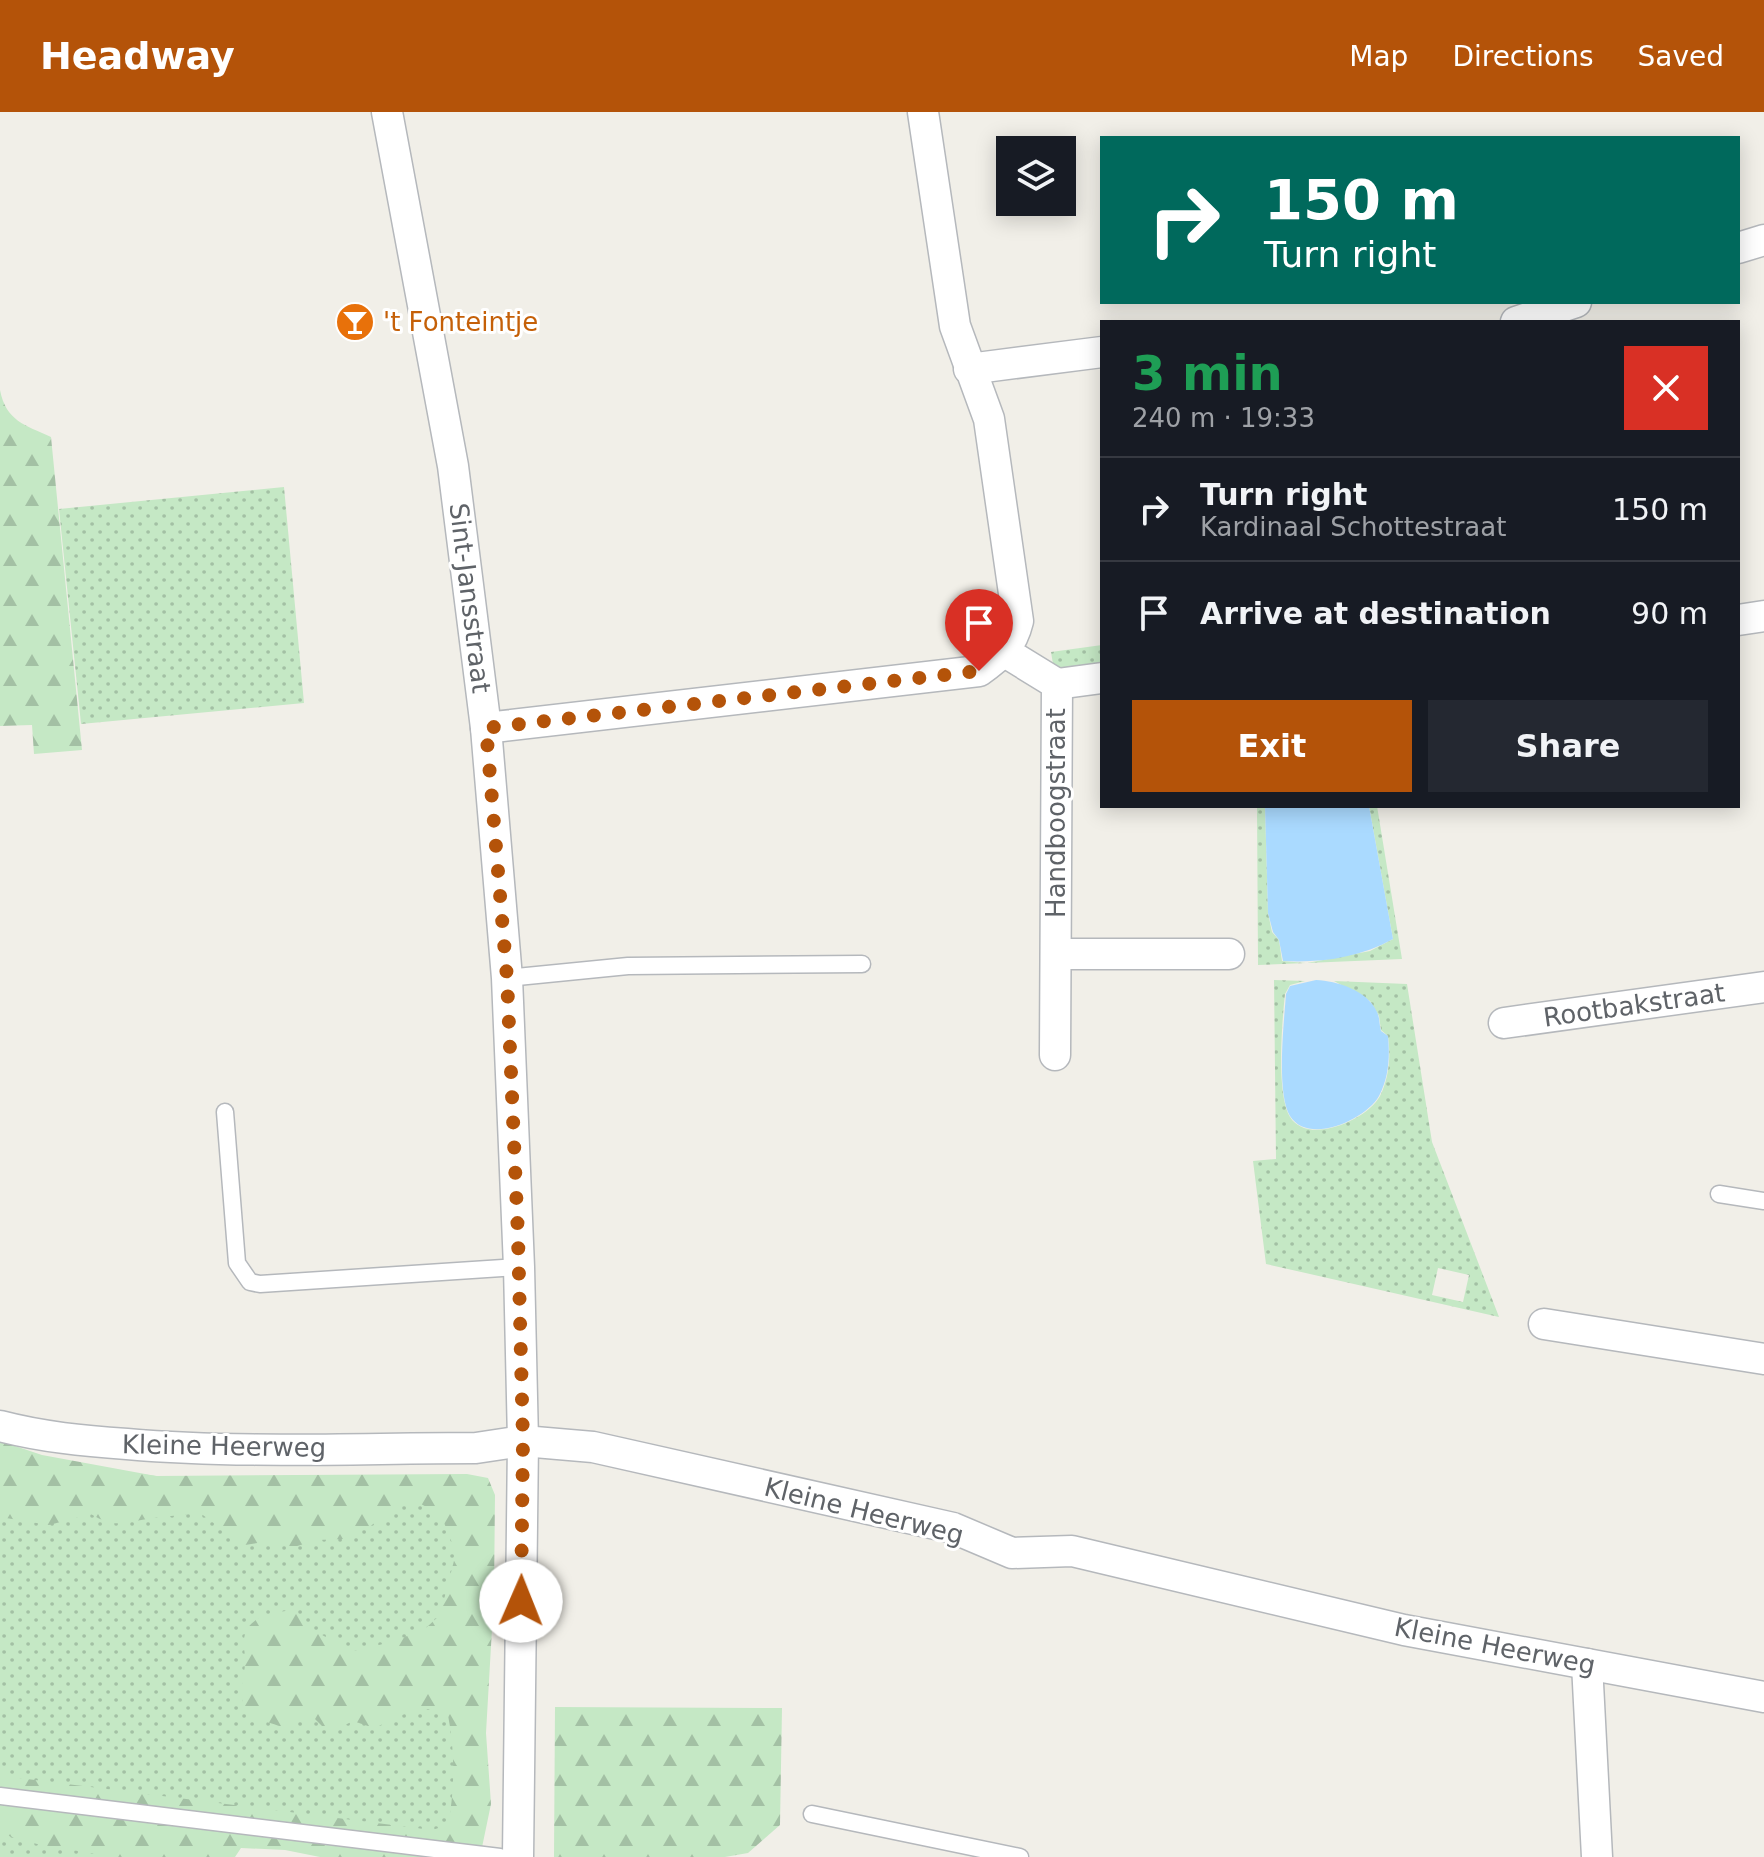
<!DOCTYPE html>
<meta charset="utf-8">
<style>
body{margin:0;font-family:"DejaVu Sans",sans-serif;background:#242831;color:#f1f3f6;height:100vh;display:flex;flex-direction:column;font-size:30px;white-space:nowrap}
*{box-sizing:border-box;margin:0}
p{font-size:26px;color:#9ea1a6}
.icon{flex:none;width:44px;height:44px;fill:none;stroke:currentColor;stroke-width:2;stroke-linecap:round;stroke-linejoin:round}
.map{position:relative;flex:1;overflow:hidden}
.details{position:absolute;left:1100px;top:208px;width:640px;height:488px;display:flex;flex-direction:column;background:#171b24;border-radius:0px;box-shadow:0 4px 20px #0003}
.details>*{flex:none}
.guide{position:absolute;left:1100px;top:24px;width:640px;height:168px;border-radius:0px;box-shadow:0 4px 20px #0003;background:#00695c;color:#fff;overflow:hidden}
.buttons{position:absolute;left:996px;top:24px;display:grid;gap:16px}
.buttons a{display:grid;place-items:center;width:80px;height:80px;border-radius:0px;background:#171b24;box-shadow:0 4px 20px #0003;font-size:40px}
.pin{position:absolute;display:grid;place-items:center;width:68px;height:68px;color:#fff;margin:-82px -34px;border-radius:50% 50% 50% 0;rotate:-45deg;box-shadow:0 0 8px #0007}
.pin .icon{rotate:45deg}
.me{position:absolute;width:88px;margin:-44px;rotate:1deg;stroke-linejoin:round;filter:drop-shadow(0 0 6px #0008)}
.turn{display:flex;align-items:center;gap:28px;height:168px;padding:0 32px;font-size:36px}
.turn .icon{width:104px;height:104px;stroke-width:2.5}
.turn b{display:block;font-size:56px;line-height:68px}
.round{display:grid;place-items:center;flex:none;width:84px;height:84px;border-radius:0px;background:#242831}
.overview{display:flex;align-items:center;justify-content:space-between;height:136px;padding:0 32px}
h1{font-size:48px;font-weight:700;line-height:60px;color:#1e9e55}
.action{display:flex;gap:16px;margin-top:auto;padding:16px 32px}
.action a{flex:1;height:92px;border-radius:0px;background:#b45309;color:#fff;font-size:32px;font-weight:700;line-height:92px;text-align:center}
.action a+a{background:#242831;color:#f1f3f6}
ul{padding:0;list-style:none}
li{display:flex;align-items:center;gap:24px;height:104px;padding:0 32px;border-top:2px solid #363941}
li div{flex:1}
li b{display:block;font-size:30px}
li em{font-style:normal}
header{display:flex;align-items:center;gap:48px;box-sizing:border-box;height:112px;padding:0 40px;background:#b45309;color:#fff}
header strong{font-size:38px}
nav{display:flex;gap:44px;margin-inline-start:auto;font-size:28px}
.map>svg:first-child{display:block}
</style>
<header>
<strong>Headway</strong>
<nav><a>Map</a><a>Directions</a><a>Saved</a></nav>
</header>
<div class="map">
<svg width="1764" height="1745" viewBox="0 0 1764 1745">
<defs>
<pattern id="grass-dots" width="8" height="8" patternUnits="userSpaceOnUse" patternTransform="scale(2)"><rect width="8" height="8" fill="#c5e8c5"/><path d="M2 2h.1M6 6h.1" fill="none" stroke="#a3c0a4" stroke-width="1.8" stroke-linecap="round"/></pattern>
<pattern id="forest-firs" width="22" height="20" patternUnits="userSpaceOnUse" patternTransform="scale(2)"><rect width="22" height="20" fill="#c5e8c5"/><path d="M5 1l3.5 6h-7zM16 11l3.5 6h-7z" fill="#a3c0a4"/></pattern>
</defs>
<rect width="100%" height="100%" fill="#f1efe8"/>
<g fill="url(#grass-dots)" fill-rule="evenodd">
<path d="M 284,375 L 304,591 L 81,612 L 59,397 Z"/>
<path d="M 1102,533 L 1102,558 L 1054,558 L 1051,540 Z"/>
<path d="M 1257,694 L 1265,694 L 1268,801 L 1272,820 L 1279,828 L 1282,849 L 1306,851 L 1258,853 Z"/>
<path d="M 1369,694 L 1377,694 L 1402,847 L 1307,851 L 1370,839 L 1393,827 Z"/>
<path d="M 1274,868 L 1305,869 L 1290,873 L 1285,882 C 1282,910 1276,981 1290,1005 C 1308,1034 1367,1008 1380,984 C 1389,966 1391,944 1388,924 L 1381,918 L 1379,904 L 1370,889 L 1334,869 L 1407,872 L 1432,1030 L 1499,1205 L 1266,1152 L 1253,1049 L 1276,1047 ZM 1438,1156 L 1469,1163 L 1463,1190 L 1432,1183 Z"/>
<path d="M 0,1341 L 33,1349 L 157,1364 L 480,1372 L 479,1745 L 200,1714 L 199,1745 L 0,1745 Z"/>
</g>
<g fill="url(#forest-firs)">
<path d="M 0,278 C 6,309 25,313 51,325 L 82,638 L 34,642 L 32,613 L 0,614 Z"/>
<path d="M 0,1329 L 42,1343 L 156,1364 L 467,1362 L 488,1366 L 495,1383 L 494,1482 L 486,1621 L 491,1692 L 480,1745 L 320,1745 L 285,1738 L 241,1736 L 235,1745 L 114,1745 L 37,1732 L 2,1722 L 0,1666 L 3,1664 L 432,1718 L 448,1713 C 455,1677 455,1639 448,1603 C 416,1588 403,1605 374,1616 L 353,1609 L 329,1621 L 314,1606 L 300,1607 L 286,1616 C 272,1611 250,1607 243,1591 C 239,1579 244,1564 245,1553 C 246,1544 243,1536 244,1527 C 247,1503 275,1500 294,1498 C 315,1524 327,1524 353,1539 L 396,1529 L 427,1515 L 440,1503 L 456,1441 L 441,1403 L 421,1392 L 400,1393 L 369,1415 L 343,1427 L 317,1428 L 294,1435 L 271,1429 L 245,1433 L 200,1401 C 183,1403 164,1404 147,1407 C 122,1411 114,1416 91,1402 L 49,1413 L 0,1405 Z"/>
<path d="M 555,1595 L 782,1596 L 780,1713 L 748,1741 L 725,1745 L 554,1745 Z"/>
</g>
<g fill="#aadaff">
<path d="M 1265,694 L 1369,694 L 1393,827 C 1359,846 1320,851 1283,849 L 1279,828 L 1273,820 L 1268,801 Z"/>
<path d="M 1316,868 C 1337,869 1367,878 1377,900 C 1380,906 1379,912 1381,919 L 1388,924 C 1390,944 1389,965 1379,984 C 1366,1007 1309,1034 1290,1004 C 1276,981 1284,910 1286,882 L 1290,874 Z"/>
</g>
<g fill="none" stroke-linecap="round" stroke-linejoin="round">
<g stroke="#b5b8bc" stroke-width="19">
<g id="lane">
<path d="M 507,866 L 628,854 L 862,852"/>
<path d="M 225,1000 L 237,1151 L 250,1170 L 260,1172 L 519,1155"/>
<path d="M 1719,1082 L 1764,1089"/>
<path d="M 0,1684 L 500,1745"/>
<path d="M 812,1702 L 1020,1745"/>
</g>
</g>
<g stroke="#b5b8bc" stroke-width="33">
<g id="street">
<path d="M 387,0 L 453,354 L 486,616 L 507,866 L 519,1155 L 523,1329 L 518,1745"/>
<path d="M 1738,136 L 1764,128"/>
<path d="M 1516,210 L 1576,190"/>
<path d="M 969,257 L 1102,240"/>
<path d="M 1738,508 L 1764,504"/>
<path d="M 1005,540 L 1057,572 L 1055,943"/>
<path d="M 1057,572 L 1102,566"/>
<path d="M 486,616 L 979,559 C 1000,544 1012,534 1018,509 L 989,307 L 955,214 L 923,0"/>
<path d="M 1056,842 L 1229,842"/>
<path d="M 1504,911 L 1764,875"/>
<path d="M 1544,1212 L 1764,1247"/>
<path d="M 0,1314 C 42,1325 84,1329 127,1332 C 243,1342 360,1336 476,1336 L 523,1329 L 593,1335 L 953,1416 L 1012,1441 L 1072,1439 L 1404,1518 L 1764,1585"/>
<path d="M 1587,1552 L 1597,1745"/>
</g>
</g>
<use href="#lane" stroke="#fff" stroke-width="16"/>
<use href="#street" stroke="#fff" stroke-width="30"/>
</g>
<g fill="none" stroke-linecap="round" stroke-linejoin="round">
<path stroke="#b45309" stroke-width="14" stroke-dasharray="0 25.2" d="M 521,1489 L 523,1329 L 518,1124 L 507,866 L 486,616 L 979,559"/>
</g>
<defs>
<g id="bar-disc" transform="scale(2)"><circle r="9.5" fill="#e8710a" stroke="#fff"/><path d="M-6-5H6L.8 .8V4.5H3.5V6h-7V4.5H-.8V.8Z" fill="#fff"/></g>
</defs>
<g fill-rule="evenodd">
<use href="#bar-disc" x="355" y="210"/>
</g>
<g text-anchor="middle" stroke-width="6" stroke-linejoin="round" paint-order="stroke">
<g font-size="26" fill="#c56008" stroke="#fff" text-anchor="start">
<text x="383" y="219">'t Fonteintje</text>
</g>
<g font-size="26" fill="#5f6368" stroke="#fff">
<text transform="translate(470 486) rotate(83)" y="9">Sint-Jansstraat</text>
<text transform="translate(1056 701) rotate(-90)" y="9">Handboogstraat</text>
<text transform="translate(1634 893) rotate(-8)" y="9">Rootbakstraat</text>
<text transform="translate(224 1334) rotate(1)" y="9">Kleine Heerweg</text>
<text transform="translate(864 1399) rotate(14)" y="9">Kleine Heerweg</text>
<text transform="translate(1495 1534) rotate(11)" y="9">Kleine Heerweg</text>
</g>
</g>
</svg>
<div class="buttons">
<a><svg class="icon" aria-label="layers" viewBox="0 0 24 24"><path d="M12 4l9 5-9 5-9-5zM3 14l9 5 9-5"/></svg></a>
</div>
<div class="pin" style="left:979px;top:559px;background:#d93025"><svg class="icon" aria-label="arrive" viewBox="0 0 24 24"><path d="M6 21V4h12l-3 4 3 4H6"/></svg></div>
<svg class="me" style="left:521px;top:1489px" viewBox="-20 -20 40 40"><circle r="19" fill="#fff"/><path d="M0-13L10 11 0 6-10 11z" fill="#b45309"/></svg>
<div class="guide">
<div class="turn"><svg class="icon" aria-label="right" viewBox="0 0 24 24"><path d="M7 20v-9h11M14 6l5 5-5 5"/></svg><div><b>150 m</b>Turn right</div></div>
</div>
<section class="details">
<div class="overview"><div><h1>3 min</h1><p>240 m · 19:33</p></div><a class="round" style="background:#d93025;color:#fff"><svg class="icon" aria-label="close" viewBox="0 0 24 24"><path d="M6 6l12 12M18 6L6 18"/></svg></a></div>
<ul>
<li><svg class="icon" aria-label="right" viewBox="0 0 24 24"><path d="M7 20v-9h11M14 6l5 5-5 5"/></svg><div><b>Turn right</b><p>Kardinaal Schottestraat</p></div><em>150 m</em></li>
<li><svg class="icon" aria-label="arrive" viewBox="0 0 24 24"><path d="M6 21V4h12l-3 4 3 4H6"/></svg><div><b>Arrive at destination</b></div><em>90 m</em></li>
</ul>
<div class="action"><a>Exit</a><a>Share</a></div>
</section>
</div>
